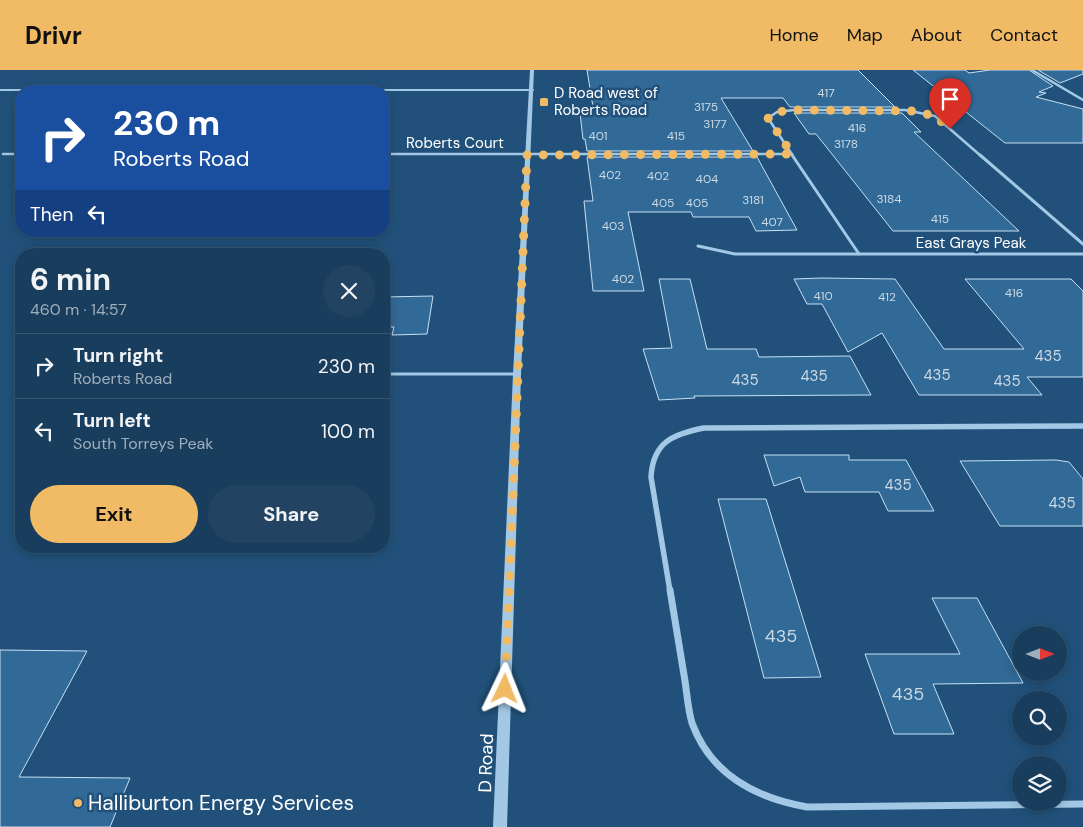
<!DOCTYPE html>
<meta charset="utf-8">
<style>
body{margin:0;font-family:"DM Sans",sans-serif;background:#224462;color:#f1f3f6;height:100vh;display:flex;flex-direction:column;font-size:19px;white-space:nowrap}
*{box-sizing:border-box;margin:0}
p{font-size:16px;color:#9faebb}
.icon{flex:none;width:28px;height:28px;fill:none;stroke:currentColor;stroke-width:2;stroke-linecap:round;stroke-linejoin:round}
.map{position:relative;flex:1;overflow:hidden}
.sheet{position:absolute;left:15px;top:178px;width:375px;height:305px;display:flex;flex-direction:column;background:#193d5c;border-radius:20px;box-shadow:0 2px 12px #0003,0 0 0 1px #375672}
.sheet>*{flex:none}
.hud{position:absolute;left:15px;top:15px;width:375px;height:152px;border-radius:20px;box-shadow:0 2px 12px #0003,0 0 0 1px #375672;background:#1a4fa0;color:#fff;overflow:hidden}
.needle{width:32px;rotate:90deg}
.buttons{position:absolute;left:1012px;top:556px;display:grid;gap:10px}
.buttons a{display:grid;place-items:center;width:55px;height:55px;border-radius:50%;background:#193d5c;box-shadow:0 2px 12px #0003,0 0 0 1px #375672;font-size:25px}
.pin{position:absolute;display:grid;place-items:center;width:42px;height:42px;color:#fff;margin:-51px -21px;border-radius:50% 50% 50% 0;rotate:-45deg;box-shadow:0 0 5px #0007}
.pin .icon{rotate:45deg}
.me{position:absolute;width:55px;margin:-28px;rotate:2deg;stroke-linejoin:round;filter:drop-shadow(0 0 4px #0008)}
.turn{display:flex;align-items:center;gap:18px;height:105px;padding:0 15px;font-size:22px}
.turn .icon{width:65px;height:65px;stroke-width:2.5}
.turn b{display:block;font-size:35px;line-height:42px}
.then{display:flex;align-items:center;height:48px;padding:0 15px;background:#0003;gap:10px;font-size:19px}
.round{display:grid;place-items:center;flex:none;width:52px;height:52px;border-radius:26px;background:#224462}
.head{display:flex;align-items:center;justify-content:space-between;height:85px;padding:0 15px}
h1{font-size:30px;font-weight:700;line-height:38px}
.primary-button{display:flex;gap:10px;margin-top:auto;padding:10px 15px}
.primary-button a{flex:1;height:58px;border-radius:30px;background:#f1ba65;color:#111;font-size:20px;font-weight:700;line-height:58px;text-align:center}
.primary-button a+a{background:#224462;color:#f1f3f6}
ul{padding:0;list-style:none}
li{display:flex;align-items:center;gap:15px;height:65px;padding:0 15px;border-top:1px solid #375672}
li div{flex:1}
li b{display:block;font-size:19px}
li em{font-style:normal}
header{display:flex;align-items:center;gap:30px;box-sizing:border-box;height:70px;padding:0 25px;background:#f1ba65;color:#111}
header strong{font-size:24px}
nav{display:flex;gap:28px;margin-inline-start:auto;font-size:18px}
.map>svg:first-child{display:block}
</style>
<header>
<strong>Drivr</strong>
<nav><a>Home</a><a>Map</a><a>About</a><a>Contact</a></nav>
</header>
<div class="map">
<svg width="1083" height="757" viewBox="0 0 1083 757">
<rect width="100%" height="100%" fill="#21517a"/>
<g fill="#316997" stroke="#c6e0f4">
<path d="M 587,0 L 858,0 L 895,37 L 790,37 L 783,28 L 721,28 L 753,81 L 587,81 L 585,69 L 583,69 L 580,43 L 594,43 Z"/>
<path d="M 913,0 L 965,0 L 969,3 L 990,0 L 1029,0 L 1053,16 L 1039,22 L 1046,23 L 1036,27 L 1083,39 L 1083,73 L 1005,73 Z"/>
<path d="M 1038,0 L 1083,0 L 1083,4 L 1060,13 Z"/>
<path d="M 794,43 L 902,43 L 921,62 L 914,62 L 1019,161 L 893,161 L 816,64 L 809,64 Z"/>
<path d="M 587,87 L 757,87 L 797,160 L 756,161 L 749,147 L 693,147 L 691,142 L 628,142 L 644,221 L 593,221 L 584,131 L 593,131 Z"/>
<path d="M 821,208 L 895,209 L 944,279 L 1024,279 L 965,209 L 1071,209 L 1083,221 L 1083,307 L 1027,307 L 1042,325 L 919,325 L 882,263 L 848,282 L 822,234 L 807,234 L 794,209 Z"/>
<path d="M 659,209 L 690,209 L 707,279 L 756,279 L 759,287 L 850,286 L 871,325 L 694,326 L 695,328 L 659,330 L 643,279 L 672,278 Z"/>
<path d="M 433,226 L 427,264 L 392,265 L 394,257 L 384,257 L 384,227 Z"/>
<path d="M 764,385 L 849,385 L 849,390 L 906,390 L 934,441 L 888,441 L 879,422 L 805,422 L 800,407 L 774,416 Z"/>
<path d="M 1056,390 L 1069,392 L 1083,409 L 1083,456 L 1000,456 L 960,391 Z"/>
<path d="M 718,429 L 766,429 L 821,607 L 764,608 Z"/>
<path d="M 932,528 L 977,528 L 1023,613 L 933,614 L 954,664 L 894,664 L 865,584 L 960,584 Z"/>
<path d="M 0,580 L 87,581 L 19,707 L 130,708 L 110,757 L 0,757 Z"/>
</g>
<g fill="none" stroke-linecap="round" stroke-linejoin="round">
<path stroke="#a3c8e5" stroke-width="1" stroke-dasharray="1 2" stroke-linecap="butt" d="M 555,16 L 559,19"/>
<path stroke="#a3c8e5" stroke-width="2" d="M 0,20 L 533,20"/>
<path stroke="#a3c8e5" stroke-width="3" d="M 384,304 L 516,304"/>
<g stroke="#a3c8e5" stroke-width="2.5">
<path d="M 1032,0 L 1083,30"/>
<path d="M 3,84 L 21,84"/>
<path d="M 384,84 L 792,84"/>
<path d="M 793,86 L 768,48 L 777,42 L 794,40 L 905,40 L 935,46 L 981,86"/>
</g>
<g stroke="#a3c8e5" stroke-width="3">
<path d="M 792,85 L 859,184"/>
<path d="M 980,85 L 1083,174"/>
<path d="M 698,176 L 735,184 L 1083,184"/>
</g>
<path stroke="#a3c8e5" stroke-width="5.5" d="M 670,521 L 651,407 C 653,372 673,364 704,358 L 1083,356"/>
<path stroke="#a3c8e5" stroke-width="7" d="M 670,520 C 675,550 680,581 685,611 C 687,624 688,640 692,653 C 711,705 756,728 807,737 L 1083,734"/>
<path fill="#a3c8e5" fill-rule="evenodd" d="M 530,0 L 534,0 L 521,304 L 507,757 L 493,757 L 513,304 Z"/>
</g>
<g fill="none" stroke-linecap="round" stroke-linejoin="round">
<path stroke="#f1ba65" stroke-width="9" stroke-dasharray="0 16.2" d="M 505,619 L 527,85 L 792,84 L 768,48 L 777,42 L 794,40 L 913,41 L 935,46 L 950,59"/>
</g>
<g fill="#f1ba65" stroke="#21517a" stroke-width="2">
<rect x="539" y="27" width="10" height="10" rx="2.5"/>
<circle cx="78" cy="733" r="5"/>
</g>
<g text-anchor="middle" stroke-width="5" stroke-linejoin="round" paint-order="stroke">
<g font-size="12" fill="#ccdae5">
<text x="826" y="27">417</text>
<text x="706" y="41">3175</text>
<text x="715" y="58">3177</text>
<text x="857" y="62">416</text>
<text x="598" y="70">401</text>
<text x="676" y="70">415</text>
<text x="846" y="78">3178</text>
<text x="610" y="109">402</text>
<text x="658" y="110">402</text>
<text x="707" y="113">404</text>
<text x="889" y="133">3184</text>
<text x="753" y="134">3181</text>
<text x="663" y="137">405</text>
<text x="697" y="137">405</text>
<text x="940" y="153">415</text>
<text x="772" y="156">407</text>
<text x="613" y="160">403</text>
<text x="623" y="213">402</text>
<text x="1014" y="227">416</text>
<text x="823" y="230">410</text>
<text x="887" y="231">412</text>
</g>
<g font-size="15" fill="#fff" stroke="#21517a" text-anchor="start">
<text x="554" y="28">D Road west of<tspan x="554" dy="17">Roberts Road</tspan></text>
</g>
<g font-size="15" fill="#fff" stroke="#21517a">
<text x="455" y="78">Roberts Court</text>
<text x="971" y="178">East Grays Peak</text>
</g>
<g font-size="15" fill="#ccdae5">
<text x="1048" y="291">435</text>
<text x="937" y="310">435</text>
<text x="814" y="311">435</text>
<text x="745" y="315">435</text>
<text x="1007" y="316">435</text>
<text x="898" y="420">435</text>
<text x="1062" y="438">435</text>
</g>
<g font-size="18" fill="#ccdae5">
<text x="781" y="572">435</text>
<text x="908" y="630">435</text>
</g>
<g font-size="18" fill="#fff" stroke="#21517a">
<text transform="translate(486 693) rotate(-88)" y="6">D Road</text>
</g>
<g font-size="21" fill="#fff" stroke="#21517a" text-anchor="start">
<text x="88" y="740">Halliburton Energy Services</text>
</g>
</g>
</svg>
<div class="buttons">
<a><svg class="needle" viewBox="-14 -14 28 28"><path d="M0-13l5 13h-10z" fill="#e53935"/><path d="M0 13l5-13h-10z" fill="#9faebb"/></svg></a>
<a><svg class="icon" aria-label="search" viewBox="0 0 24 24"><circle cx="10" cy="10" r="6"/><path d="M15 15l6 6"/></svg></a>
<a><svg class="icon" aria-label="layers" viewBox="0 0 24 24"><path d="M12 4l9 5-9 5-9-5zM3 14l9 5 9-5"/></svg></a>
</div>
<div class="pin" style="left:950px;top:59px;background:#d93025"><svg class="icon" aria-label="arrive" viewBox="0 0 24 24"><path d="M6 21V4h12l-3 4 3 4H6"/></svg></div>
<svg class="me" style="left:505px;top:619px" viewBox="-20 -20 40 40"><path d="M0-17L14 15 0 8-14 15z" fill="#f1ba65" stroke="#fff" stroke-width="4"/></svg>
<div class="hud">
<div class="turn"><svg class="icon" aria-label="right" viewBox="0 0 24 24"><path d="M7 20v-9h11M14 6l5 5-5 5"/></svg><div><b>230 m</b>Roberts Road</div></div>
<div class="then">Then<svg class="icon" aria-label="left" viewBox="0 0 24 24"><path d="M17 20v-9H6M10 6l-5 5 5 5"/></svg></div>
</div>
<section class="sheet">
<div class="head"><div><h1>6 min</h1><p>460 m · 14:57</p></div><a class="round"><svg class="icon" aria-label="close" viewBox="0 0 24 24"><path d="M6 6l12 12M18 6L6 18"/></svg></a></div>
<ul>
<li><svg class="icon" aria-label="right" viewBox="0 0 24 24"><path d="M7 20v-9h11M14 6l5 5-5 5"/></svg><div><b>Turn right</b><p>Roberts Road</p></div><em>230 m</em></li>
<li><svg class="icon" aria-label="left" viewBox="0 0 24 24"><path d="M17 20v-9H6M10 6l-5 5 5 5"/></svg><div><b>Turn left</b><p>South Torreys Peak</p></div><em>100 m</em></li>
</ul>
<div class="primary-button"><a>Exit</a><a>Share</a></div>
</section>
</div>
